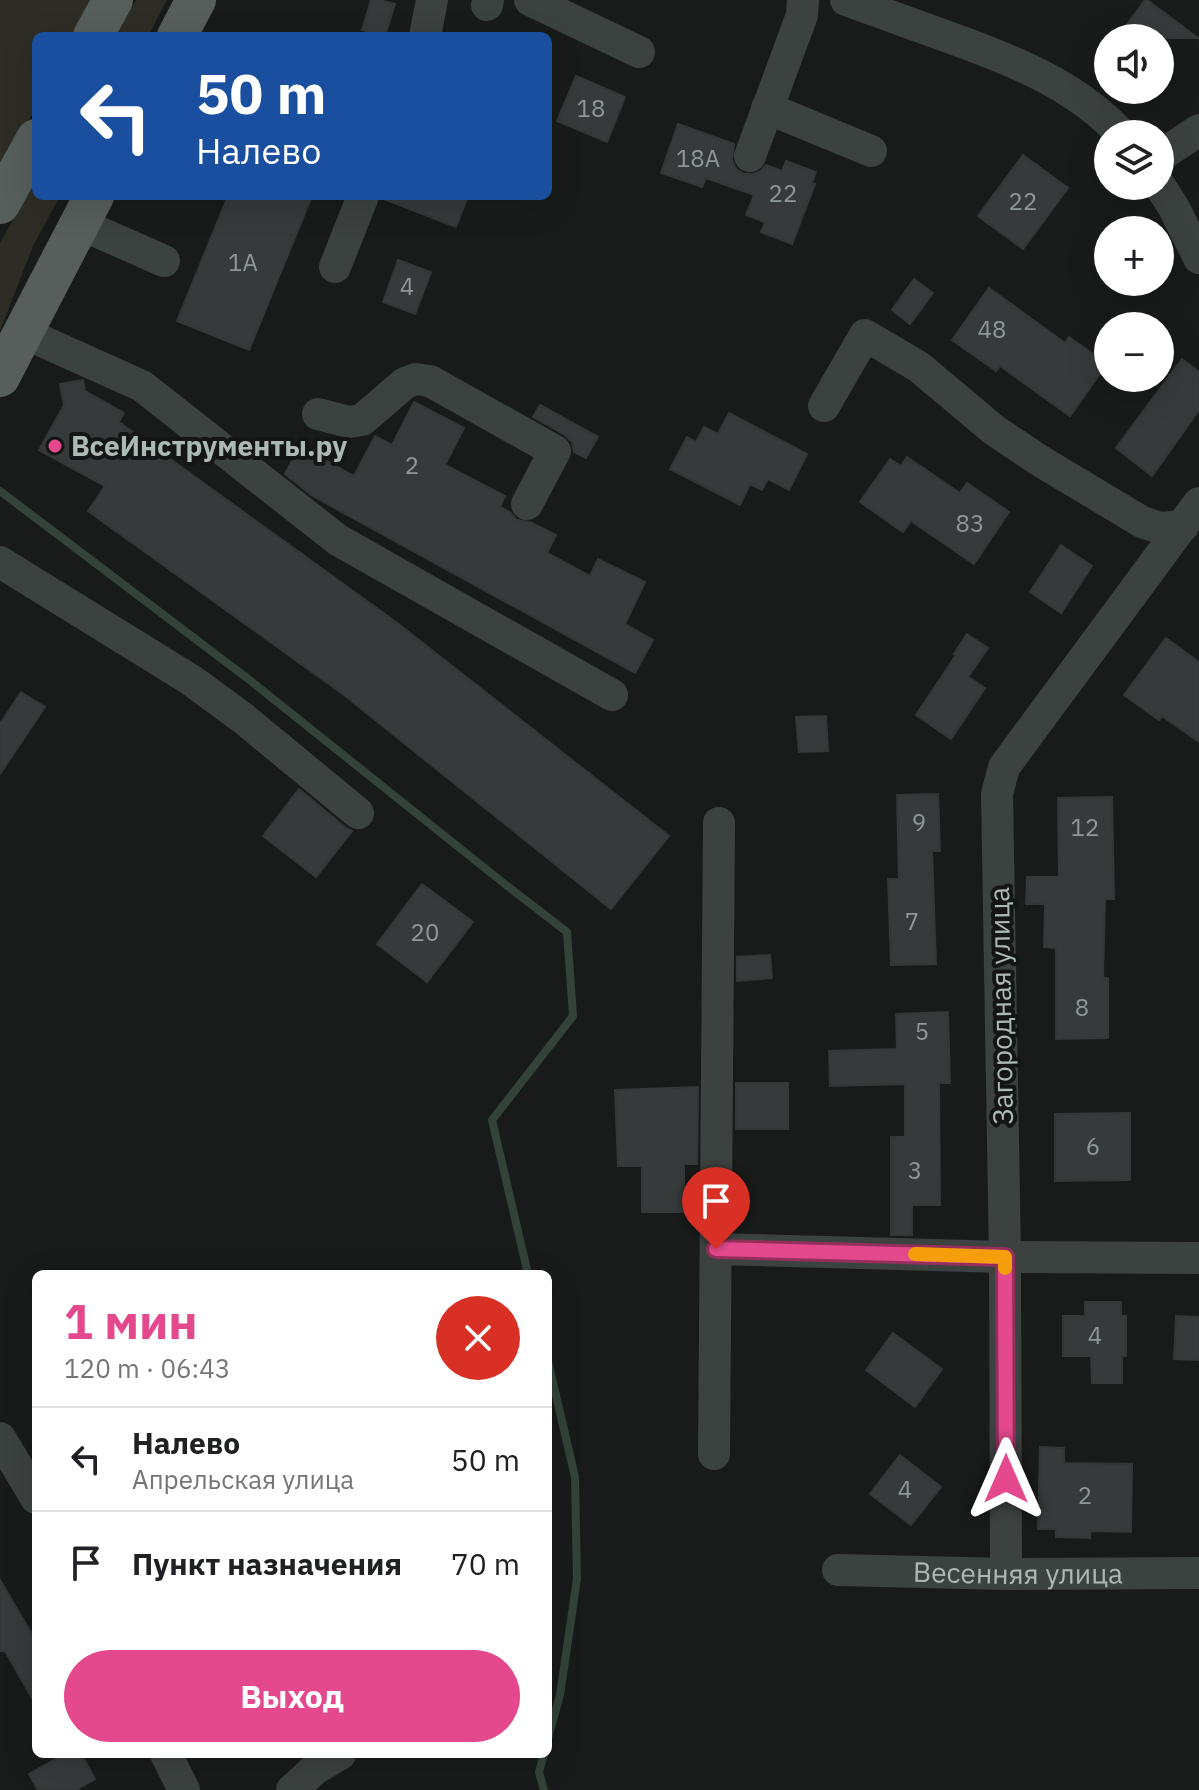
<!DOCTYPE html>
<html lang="ru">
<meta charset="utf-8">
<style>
body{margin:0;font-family:"IBM Plex Sans",sans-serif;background:#f6f6f6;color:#202124;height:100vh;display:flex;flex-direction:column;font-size:30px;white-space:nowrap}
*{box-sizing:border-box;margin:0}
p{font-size:26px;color:#757577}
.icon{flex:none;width:44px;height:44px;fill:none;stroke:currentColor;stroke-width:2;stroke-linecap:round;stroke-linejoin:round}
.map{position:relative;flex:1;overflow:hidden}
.panel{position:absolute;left:32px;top:1270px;width:520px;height:488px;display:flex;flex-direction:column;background:#fff;border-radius:12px;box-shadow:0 8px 32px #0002}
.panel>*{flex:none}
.top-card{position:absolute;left:32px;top:32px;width:520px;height:168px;border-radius:12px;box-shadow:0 8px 32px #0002;background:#1a4fa0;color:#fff;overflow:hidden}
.buttons{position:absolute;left:1094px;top:24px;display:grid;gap:16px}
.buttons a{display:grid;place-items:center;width:80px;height:80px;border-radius:50%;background:#fff;box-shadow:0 8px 32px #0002;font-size:40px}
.pin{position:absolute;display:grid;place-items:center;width:68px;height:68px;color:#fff;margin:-82px -34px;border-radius:50% 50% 50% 0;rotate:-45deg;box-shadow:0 0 8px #0007}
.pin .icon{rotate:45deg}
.me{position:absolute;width:88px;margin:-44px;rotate:0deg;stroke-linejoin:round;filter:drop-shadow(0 0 6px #0008)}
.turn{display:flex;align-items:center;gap:28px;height:168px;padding:0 32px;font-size:36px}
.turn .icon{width:104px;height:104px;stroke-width:2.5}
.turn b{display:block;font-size:56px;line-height:68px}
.round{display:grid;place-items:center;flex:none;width:84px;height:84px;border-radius:42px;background:#f6f6f6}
.summary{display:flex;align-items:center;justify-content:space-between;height:136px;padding:0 32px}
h1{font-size:48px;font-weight:700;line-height:60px;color:#e3498c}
.cta{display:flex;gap:16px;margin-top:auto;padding:16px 32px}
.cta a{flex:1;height:92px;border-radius:48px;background:#e3498c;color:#fff;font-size:32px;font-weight:700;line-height:92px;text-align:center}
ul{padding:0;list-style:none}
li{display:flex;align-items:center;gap:24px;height:104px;padding:0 32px;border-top:2px solid #e0e0e0}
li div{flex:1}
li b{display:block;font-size:30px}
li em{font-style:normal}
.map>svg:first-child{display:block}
</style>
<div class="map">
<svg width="1199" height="1790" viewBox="0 0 1199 1790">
<rect width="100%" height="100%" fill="#191b1b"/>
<g fill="#2d2d25">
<path d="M 0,0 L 98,0 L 77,36 L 36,36 L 36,108 L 0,170 Z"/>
<path d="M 136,0 L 167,0 L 148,36 L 116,36 Z"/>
<path d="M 36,179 L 36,196 L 60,196 L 33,246 L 0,331 L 0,243 Z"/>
</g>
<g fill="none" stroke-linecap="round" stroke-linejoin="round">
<g stroke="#334339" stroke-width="8">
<path d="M 0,491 L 247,678 L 506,885 L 567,932 L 573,1016 L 492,1120 L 528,1274"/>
<path d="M 548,1361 L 575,1477 L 577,1579 L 560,1695 L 548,1738"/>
<path d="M 544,1754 L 539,1772 L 544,1790"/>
</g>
</g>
<g fill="#363a3a" stroke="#333736" stroke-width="2">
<path d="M 371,0 L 380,0 L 395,4 L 385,36 L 362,30 Z"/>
<path d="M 1145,0 L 1147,0 L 1198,38 L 1117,38 Z"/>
<path d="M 576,76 L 625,97 L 607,142 L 557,121 Z"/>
<path d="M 678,124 L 734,144 L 732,160 L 736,169 L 744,174 L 754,174 L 761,171 L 766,165 L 782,171 L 786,161 L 816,172 L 812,183 L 815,184 L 792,244 L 761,232 L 765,222 L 746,215 L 754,195 L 706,178 L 702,187 L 661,173 Z"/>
<path d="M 1023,155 L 1068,188 L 1023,249 L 978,216 Z"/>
<path d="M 228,196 L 312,196 L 249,350 L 177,321 Z"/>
<path d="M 382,196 L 468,196 L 456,227 L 381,198 Z"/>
<path d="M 398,260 L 431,272 L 415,314 L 383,302 Z"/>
<path d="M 914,279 L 933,293 L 910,324 L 892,310 Z"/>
<path d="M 989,288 L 1065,343 L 1069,337 L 1107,364 L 1070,416 L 1000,366 L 996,371 L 952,340 Z"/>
<path d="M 1182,359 L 1199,372 L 1199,410 L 1152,476 L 1116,448 Z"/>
<path d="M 83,380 L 85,391 L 124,413 L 119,422 L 396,622 L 669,836 L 611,909 L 344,695 L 88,511 L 105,486 L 39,450 L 64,405 L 60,384 Z"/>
<path d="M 414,402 L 464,428 L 445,465 L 505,496 L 500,507 L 510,512 L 517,520 L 530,522 L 556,535 L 547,553 L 590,576 L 598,559 L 645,582 L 625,624 L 653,640 L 635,673 L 311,495 L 285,474 L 300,446 L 354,476 L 375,436 L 392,445 Z"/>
<path d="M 540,405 L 598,437 L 586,458 L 574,452 L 572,442 L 565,435 L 533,417 Z"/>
<path d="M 729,413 L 807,454 L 789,490 L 768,479 L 762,490 L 750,484 L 740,505 L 670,469 L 687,437 L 696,442 L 704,427 L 718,434 Z"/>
<path d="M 907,457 L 960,493 L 967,483 L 1009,512 L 974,564 L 911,521 L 903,532 L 860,502 L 890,459 L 901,466 Z"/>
<path d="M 1061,545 L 1092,566 L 1061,613 L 1030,592 Z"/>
<path d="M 967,634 L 988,648 L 968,677 L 985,688 L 951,739 L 916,715 L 956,655 L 954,654 Z"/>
<path d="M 1166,638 L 1199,662 L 1199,742 L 1162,716 L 1159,720 L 1124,695 Z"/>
<path d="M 21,692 L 45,707 L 0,774 L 0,724 Z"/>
<path d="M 826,716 L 828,751 L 799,752 L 796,717 Z"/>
<path d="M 299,789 L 346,828 L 352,831 L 316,877 L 263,836 Z"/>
<path d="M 938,794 L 940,851 L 932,851 L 936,964 L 891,965 L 888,879 L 899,879 L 897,795 Z"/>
<path d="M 1112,797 L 1114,899 L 1105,899 L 1103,978 L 1108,978 L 1108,1038 L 1056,1039 L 1056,948 L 1044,947 L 1045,904 L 1026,904 L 1027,877 L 1059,877 L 1058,798 Z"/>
<path d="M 422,884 L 473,922 L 427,982 L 377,944 Z"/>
<path d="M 770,955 L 772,978 L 737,981 L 737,957 Z"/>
<path d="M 948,1012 L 950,1083 L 939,1083 L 940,1205 L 912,1205 L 912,1235 L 891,1235 L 891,1137 L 905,1137 L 905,1084 L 830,1086 L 829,1051 L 897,1049 L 896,1014 Z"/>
<rect x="736" y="1083" width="52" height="46"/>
<path d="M 698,1087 L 697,1164 L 684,1164 L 684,1212 L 642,1212 L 642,1166 L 618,1166 L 615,1090 Z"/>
<path d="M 1130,1113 L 1130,1180 L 1055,1181 L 1055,1114 Z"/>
<path d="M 1085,1302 L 1121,1302 L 1121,1316 L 1126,1316 L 1126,1356 L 1122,1356 L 1122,1383 L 1092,1383 L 1091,1356 L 1063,1356 L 1063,1316 L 1085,1316 Z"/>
<path d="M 1176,1316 L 1199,1317 L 1199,1360 L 1174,1359 Z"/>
<path d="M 893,1333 L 942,1369 L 915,1407 L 866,1370 Z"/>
<path d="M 1040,1447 L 1064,1448 L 1064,1463 L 1132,1464 L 1131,1532 L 1090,1531 L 1090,1538 L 1056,1537 L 1056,1529 L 1038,1529 Z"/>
<path d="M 900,1455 L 941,1487 L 911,1525 L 870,1494 Z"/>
<path d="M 0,1580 L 36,1641 L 36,1705 L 5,1651 L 0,1651 Z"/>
<path d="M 65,1754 L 81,1754 L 95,1779 L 76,1790 L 38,1790 L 29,1774 Z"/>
</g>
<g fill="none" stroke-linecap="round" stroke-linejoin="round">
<g stroke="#3c4240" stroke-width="32">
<path d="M 530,0 L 639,52"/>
<path d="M 846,0 C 881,13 916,25 951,38 C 1012,60 1076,85 1121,134"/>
<path d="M 487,5 L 488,0"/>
<path d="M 425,36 L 432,0"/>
<path d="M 767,108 L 871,151"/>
<path d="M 750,156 L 802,15 L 803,0"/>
<path d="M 1160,156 L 1199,130"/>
<path d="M 1160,186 L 1174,208 L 1199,258"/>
<path d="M 80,224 L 164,261"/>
<path d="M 335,267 L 363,196"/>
<path d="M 24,333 L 142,386 L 338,540 L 612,695"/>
<path d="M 824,406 L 865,335 L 919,367 L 994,430 L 1042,462 L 1142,522 L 1160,528 L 1183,526"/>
<path d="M 318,414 L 349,422 L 362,420 L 405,383 L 416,379 L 430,381 L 555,451 L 527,504"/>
<path d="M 0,562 L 191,680 L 244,719 L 358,813"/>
<path d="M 716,1249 L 1005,1257 L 1199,1258"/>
<path d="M 0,1438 L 36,1498"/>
<path d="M 714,1454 L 719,823"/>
<path id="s1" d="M 838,1570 L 1006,1574 L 1199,1573"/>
<path d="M 1006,1574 L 1005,1257 L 997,794 L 1004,767 L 1199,503"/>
<path d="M 166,1754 L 184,1790"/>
<path d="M 292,1790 L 315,1769 L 340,1754"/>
</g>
<g stroke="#575e5c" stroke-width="40">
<path d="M 93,36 L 113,0"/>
<path d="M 177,36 L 196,0"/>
<path d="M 0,204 L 36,139"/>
<path d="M 0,377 L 94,196"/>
</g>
</g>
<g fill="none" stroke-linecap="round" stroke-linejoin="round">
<g stroke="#942f5b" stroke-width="20">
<path id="route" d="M 716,1249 L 1005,1257 L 1006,1479"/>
</g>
<use href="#route" stroke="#e3498c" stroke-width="14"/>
<path stroke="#f59e0b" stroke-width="14" d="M 915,1254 L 1005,1257 L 1005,1268"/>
</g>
<circle fill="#e3498c" stroke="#141616" stroke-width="3" cx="55" cy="446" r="8"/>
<g text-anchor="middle" stroke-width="8" stroke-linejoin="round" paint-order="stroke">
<g font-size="24" fill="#8f9996">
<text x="591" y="117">18</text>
<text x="698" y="167">18А</text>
<text x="783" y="202">22</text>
<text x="1023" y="210">22</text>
<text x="243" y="271">1А</text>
<text x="407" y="295">4</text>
<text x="992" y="338">48</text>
<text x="412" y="474">2</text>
<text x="970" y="532">83</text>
<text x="919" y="831">9</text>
<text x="1085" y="836">12</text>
<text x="912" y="930">7</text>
<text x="425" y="941">20</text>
<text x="1082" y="1016">8</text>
<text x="922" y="1040">5</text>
<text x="1093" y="1155">6</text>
<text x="915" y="1179">3</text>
<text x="1095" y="1344">4</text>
<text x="905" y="1498">4</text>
<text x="1085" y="1504">2</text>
</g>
<g font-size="28" font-weight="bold" fill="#adb9b4" stroke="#141616" text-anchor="start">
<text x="71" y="456">ВсеИнструменты.ру</text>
</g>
<g font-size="28" fill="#adb9b4" stroke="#141616">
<text transform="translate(1001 1006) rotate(-91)" y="10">Загородная улица</text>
<text dy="10" stroke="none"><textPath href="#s1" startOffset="180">Весенняя улица</textPath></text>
</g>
</g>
</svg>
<div class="buttons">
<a><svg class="icon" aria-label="sound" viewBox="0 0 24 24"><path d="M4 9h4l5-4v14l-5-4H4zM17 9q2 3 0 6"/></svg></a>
<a><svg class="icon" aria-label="layers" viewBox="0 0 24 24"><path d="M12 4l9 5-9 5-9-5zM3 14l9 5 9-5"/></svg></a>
<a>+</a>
<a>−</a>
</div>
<div class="pin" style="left:716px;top:1249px;background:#d93025"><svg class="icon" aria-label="arrive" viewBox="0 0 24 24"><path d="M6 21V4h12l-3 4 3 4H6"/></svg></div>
<svg class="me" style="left:1006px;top:1479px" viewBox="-20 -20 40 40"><path d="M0-17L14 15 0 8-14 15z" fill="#e3498c" stroke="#fff" stroke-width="4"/></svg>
<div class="top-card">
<div class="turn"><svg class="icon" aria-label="left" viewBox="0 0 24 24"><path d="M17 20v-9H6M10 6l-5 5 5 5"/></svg><div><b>50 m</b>Налево</div></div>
</div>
<section class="panel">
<div class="summary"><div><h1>1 мин</h1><p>120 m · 06:43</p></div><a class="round" style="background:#d93025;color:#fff"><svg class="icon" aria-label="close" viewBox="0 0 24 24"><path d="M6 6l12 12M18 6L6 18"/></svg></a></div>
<ul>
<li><svg class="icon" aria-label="left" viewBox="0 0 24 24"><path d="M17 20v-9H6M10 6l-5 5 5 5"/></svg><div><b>Налево</b><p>Апрельская улица</p></div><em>50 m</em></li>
<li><svg class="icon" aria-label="arrive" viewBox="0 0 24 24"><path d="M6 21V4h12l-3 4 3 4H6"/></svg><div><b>Пункт назначения</b></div><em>70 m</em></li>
</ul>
<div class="cta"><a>Выход</a></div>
</section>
</div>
